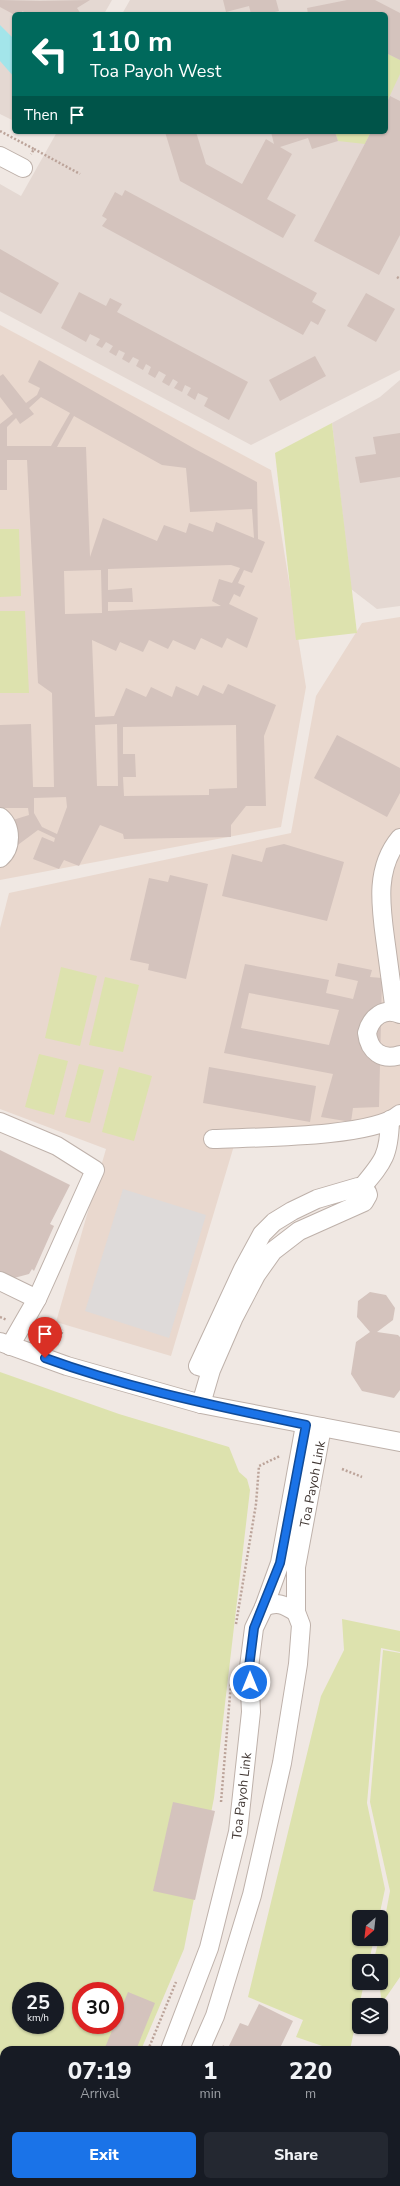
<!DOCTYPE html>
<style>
body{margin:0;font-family:"Nunito Sans",sans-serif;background:#242831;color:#f1f3f6;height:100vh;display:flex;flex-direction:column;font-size:15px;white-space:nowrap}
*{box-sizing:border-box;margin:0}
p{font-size:13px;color:#9ea1a6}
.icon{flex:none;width:22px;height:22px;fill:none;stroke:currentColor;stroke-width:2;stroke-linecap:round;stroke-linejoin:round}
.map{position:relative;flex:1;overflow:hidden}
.drawer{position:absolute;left:0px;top:2046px;width:400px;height:140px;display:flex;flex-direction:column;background:#171b24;border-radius:12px 12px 0 0;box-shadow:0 1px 3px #0004}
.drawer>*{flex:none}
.banner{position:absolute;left:12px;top:12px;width:376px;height:122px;border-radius:6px;box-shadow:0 1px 3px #0004;background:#00695c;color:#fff;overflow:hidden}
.needle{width:26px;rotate:208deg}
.buttons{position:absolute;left:352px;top:1910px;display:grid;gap:8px}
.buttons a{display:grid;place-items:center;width:36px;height:36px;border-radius:6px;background:#171b24;box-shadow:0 1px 3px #0004;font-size:20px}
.speed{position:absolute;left:12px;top:1982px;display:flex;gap:8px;font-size:20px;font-weight:700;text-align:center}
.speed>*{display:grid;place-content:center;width:52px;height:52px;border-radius:50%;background:#171b24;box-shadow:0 1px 3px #0004;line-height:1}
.speed small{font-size:10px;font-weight:400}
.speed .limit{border:6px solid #d22;background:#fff;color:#111}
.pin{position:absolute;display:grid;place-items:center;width:34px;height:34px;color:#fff;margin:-41px -17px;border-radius:50% 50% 50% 0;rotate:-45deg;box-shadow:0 0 4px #0007}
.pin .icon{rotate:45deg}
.me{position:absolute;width:44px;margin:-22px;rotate:0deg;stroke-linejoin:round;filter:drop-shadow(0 0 3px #0008)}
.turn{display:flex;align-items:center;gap:14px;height:84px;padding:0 12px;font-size:18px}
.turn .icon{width:52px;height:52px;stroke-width:2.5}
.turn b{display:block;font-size:28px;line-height:34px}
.then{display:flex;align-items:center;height:38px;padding:0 12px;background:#0003;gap:8px;font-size:15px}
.eta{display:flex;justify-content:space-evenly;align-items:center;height:68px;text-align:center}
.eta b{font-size:24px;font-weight:800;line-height:28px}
.primary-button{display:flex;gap:8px;margin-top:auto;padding:8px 12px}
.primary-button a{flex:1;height:46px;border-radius:6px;background:#1a73e8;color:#fff;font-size:16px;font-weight:800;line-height:46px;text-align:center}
.primary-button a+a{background:#242831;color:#f1f3f6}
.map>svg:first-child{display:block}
</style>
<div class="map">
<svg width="400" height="2186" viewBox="0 0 400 2186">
<rect width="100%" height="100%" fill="#f0e8e3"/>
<g fill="#e4d8d2">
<path d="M 0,0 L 112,0 L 104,14 L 14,14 L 14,121 L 0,114 Z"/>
<path d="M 130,0 L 400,0 L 400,370 L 251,445 L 0,311 L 0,184 L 21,196 L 57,132 L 386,132 L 386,14 L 122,14 Z"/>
<path d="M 400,380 L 400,606 L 377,609 L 351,589 L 332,423 L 380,397 Z"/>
</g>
<g fill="#e9d8ce">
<path d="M 0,325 L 271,470 L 306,687 L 281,827 L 0,880 Z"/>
<path d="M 400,617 L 400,1129 L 236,1139 L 171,1356 L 56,1322 L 106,1149 L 0,1109 L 0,928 L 9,893 L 291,833 L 316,696 L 362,623 Z"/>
</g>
<g fill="#dde2ae" fill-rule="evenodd">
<path d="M 386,53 L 400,60 L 400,74 L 386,104 Z"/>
<path d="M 335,132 L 371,132 L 365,144 L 338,141 Z"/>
<path d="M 332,423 L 357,633 L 296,640 L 275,453 Z"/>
<path d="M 0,529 L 19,529 L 21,596 L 0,597 Z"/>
<path d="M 0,611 L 25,611 L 29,693 L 0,693 Z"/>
<path d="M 61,967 L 97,976 L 80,1046 L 45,1038 Z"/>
<path d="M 105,977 L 139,985 L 123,1052 L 89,1045 Z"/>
<path d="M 39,1054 L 68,1061 L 54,1115 L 25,1107 Z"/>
<path d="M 79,1064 L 104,1070 L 90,1123 L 65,1117 Z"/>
<path d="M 119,1067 L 152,1076 L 134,1141 L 102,1132 Z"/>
<path d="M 0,1372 L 119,1414 L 229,1447 L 239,1472 L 247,1479 L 250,1490 L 214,1798 L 184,1949 L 141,2050 L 4,2050 L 4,2150 L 0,2148 ZM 21,1991 L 55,1991 L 55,2025 L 21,2025 ZM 81,1991 L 115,1991 L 115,2025 L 81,2025 Z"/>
<path d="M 342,1619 L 400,1631 L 400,1652 L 381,1648 L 367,1803 L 385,1889 L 379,1917 L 359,1917 L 359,1939 L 374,1939 L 369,1961 L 359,1961 L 359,1983 L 364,1983 L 350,2050 L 334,2050 L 296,2037 L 303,2020 L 248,1997 L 321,1696 L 344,1650 Z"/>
<path d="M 383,1650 L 400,1653 L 400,1977 L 382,2003 L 379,1983 L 381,1983 L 381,1961 L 375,1961 L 374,1959 L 379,1939 L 381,1939 L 390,1891 L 370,1802 Z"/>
<path d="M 167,2182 L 272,2182 L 270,2186 L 165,2186 Z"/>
</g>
<path fill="#dedad9" d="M 123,1189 L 206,1215 L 169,1338 L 85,1311 Z"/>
<path fill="#a3e5ea" d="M 0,25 L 14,39 L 14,77 L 0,61 Z"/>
<g fill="#d4c3bd" fill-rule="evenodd">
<path d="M 0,0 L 40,1 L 90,0 L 77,8 L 81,14 L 25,14 L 23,11 L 19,14 L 13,14 L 0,7 Z"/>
<path d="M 223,0 L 276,0 L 279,11 L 266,14 L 251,14 L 249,6 L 226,12 Z"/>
<path d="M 347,0 L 375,0 L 400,13 L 400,60 L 386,53 L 386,14 L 308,14 L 307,8 Z"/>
<path d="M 390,96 L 400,101 L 400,235 L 379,275 L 314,241 L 371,132 L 386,132 L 386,104 Z"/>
<path d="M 165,132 L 196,132 L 206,164 L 242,184 L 266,139 L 274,144 L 271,132 L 335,132 L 338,141 L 312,149 L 308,138 L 280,147 L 292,154 L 267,199 L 296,215 L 283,238 L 180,181 Z"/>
<path d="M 125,190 L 317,293 L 312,302 L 326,310 L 318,325 L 311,321 L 303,335 L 102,226 L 107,219 L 102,216 L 115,192 L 122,196 Z"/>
<path d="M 0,249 L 59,283 L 41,314 L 0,292 Z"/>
<path d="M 79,292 L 106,306 L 110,298 L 122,304 L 117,312 L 248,382 L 229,420 L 204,406 L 208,398 L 198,393 L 195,400 L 187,395 L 191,388 L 185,385 L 182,392 L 174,388 L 178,382 L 173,379 L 169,386 L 162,382 L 166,375 L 159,371 L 155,378 L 148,374 L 151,367 L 146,364 L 143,370 L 136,366 L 139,360 L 133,357 L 129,363 L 122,359 L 125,353 L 119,350 L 116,356 L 109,352 L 113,346 L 106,342 L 102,348 L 96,345 L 100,339 L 90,334 L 86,342 L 61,328 Z"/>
<path d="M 366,293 L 395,309 L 376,342 L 347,326 Z"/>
<path d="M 315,356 L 326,376 L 280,401 L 269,380 Z"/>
<path d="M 39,360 L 195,449 L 257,482 L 258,539 L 265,542 L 252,573 L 244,570 L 238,583 L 245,586 L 240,597 L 234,594 L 229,604 L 258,618 L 247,648 L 227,638 L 222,648 L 201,638 L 195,650 L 173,640 L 168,649 L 149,640 L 143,652 L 120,642 L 116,651 L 92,640 L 95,717 L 114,716 L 126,688 L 146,697 L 151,687 L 172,697 L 176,686 L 198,696 L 203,685 L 223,694 L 228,684 L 276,705 L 264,736 L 266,806 L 246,806 L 231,825 L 231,837 L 124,839 L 123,834 L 100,825 L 79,866 L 64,860 L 59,869 L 33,859 L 42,837 L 54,842 L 55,838 L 38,830 L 7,853 L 0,824 L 29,815 L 28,808 L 0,808 L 0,725 L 31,724 L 33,787 L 54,787 L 52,693 L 38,683 L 27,460 L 7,460 L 7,490 L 0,490 L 0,424 L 13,414 L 0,397 L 0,376 L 3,374 L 26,403 L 37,395 L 40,388 L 28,382 ZM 41,397 L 70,413 L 51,446 L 7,446 L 7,427 L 16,418 L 20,424 L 34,414 L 29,408 ZM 74,416 L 162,465 L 186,468 L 190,512 L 252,509 L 254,538 L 216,522 L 213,532 L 189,523 L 186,533 L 164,525 L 157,541 L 103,518 L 90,557 L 86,447 L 57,447 ZM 231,565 L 240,568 L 232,583 L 219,579 L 212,601 L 221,606 L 108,611 L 108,602 L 133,602 L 132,588 L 108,590 L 108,569 ZM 101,570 L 102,613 L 65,614 L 64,571 ZM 117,724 L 118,786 L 97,786 L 95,725 ZM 236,725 L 237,788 L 209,789 L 209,795 L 124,796 L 123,777 L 136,777 L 135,754 L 123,754 L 123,727 ZM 66,797 L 67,807 L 57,834 L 42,827 L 34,813 L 34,798 Z"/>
<path d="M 400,433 L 400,477 L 360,483 L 355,457 L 376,454 L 373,437 Z"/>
<path d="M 337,735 L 400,768 L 400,793 L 387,817 L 314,778 Z"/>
<path d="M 284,844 L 344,862 L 327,921 L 222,896 L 232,854 L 262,862 L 266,848 Z"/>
<path d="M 170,875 L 208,884 L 186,979 L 148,970 L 149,964 L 130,960 L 149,878 L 168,882 Z"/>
<path d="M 338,963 L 372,970 L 370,977 L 382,978 L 379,1107 L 353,1108 L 351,1122 L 321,1117 L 333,1074 L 224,1053 L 245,964 L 329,980 L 326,993 L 353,999 L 358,981 L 335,976 ZM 249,993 L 339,1010 L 329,1045 L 241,1028 Z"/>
<path d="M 209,1067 L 316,1086 L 310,1122 L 203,1103 Z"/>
<path d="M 0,1150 L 70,1185 L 50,1224 L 54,1226 L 34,1271 L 32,1269 L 29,1274 L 14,1278 L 0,1271 Z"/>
<path d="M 370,1292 L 386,1295 L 395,1308 L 393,1320 L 377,1332 L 398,1335 L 400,1337 L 400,1390 L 394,1398 L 362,1391 L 351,1374 L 356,1342 L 370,1332 L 357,1317 L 358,1301 Z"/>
<path d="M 173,1802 L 215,1811 L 195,1900 L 153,1891 Z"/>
<path d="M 128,1992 L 155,2003 L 136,2050 L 104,2050 Z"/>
<path d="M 259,2004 L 293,2021 L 279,2050 L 221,2050 L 223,2045 L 228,2048 L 240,2023 L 248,2026 Z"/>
</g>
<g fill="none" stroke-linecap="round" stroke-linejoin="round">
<g stroke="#beb1aa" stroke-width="20">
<g id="minor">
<path d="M 0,156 L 23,168"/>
<path d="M 0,817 C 12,827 12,848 0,858"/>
<path d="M 395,1012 C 392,990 389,968 386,945 C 381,908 374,869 400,838"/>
<path d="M 400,1014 C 384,1007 371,1017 367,1033 C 369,1051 382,1061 400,1055"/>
<path d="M 0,1122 L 57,1146 L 95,1170 L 37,1299 L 10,1346"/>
<path d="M 213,1139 C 253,1137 373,1138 400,1114"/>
<path d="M 362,1187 C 384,1161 389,1155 390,1120"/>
<path d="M 0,1281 L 37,1299"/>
<path d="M 0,1342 L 67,1366 L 201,1404 L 400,1442"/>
<path d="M 201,1404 L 211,1370 L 234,1317 L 256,1275 L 273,1251 L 299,1231 L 364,1202 L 368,1195 L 367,1192 L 358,1187 L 317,1199 L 292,1211 L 274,1222 L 262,1234 L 243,1269 L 198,1366 L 211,1370"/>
<path d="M 264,1607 L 280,1563 L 305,1425"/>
<path d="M 170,2050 L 209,1948 L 238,1832 L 251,1712 L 249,1667 L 254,1628 L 264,1607 C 278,1601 284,1605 296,1612"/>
<path d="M 200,2050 L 215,2016 L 252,1895 L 282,1763 L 298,1664 L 301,1625 L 296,1612 L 296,1567 L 322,1427"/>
<path d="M 112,2186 L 114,2182"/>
<path d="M 140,2186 L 142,2182"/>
</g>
</g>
<g stroke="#da9068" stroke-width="24">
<g id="major">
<path d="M 0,2167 L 4,2169"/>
<path d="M 31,2182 L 40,2186"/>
<path d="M 9,2186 L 10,2182"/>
</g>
</g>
<g stroke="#bba399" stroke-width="2.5" stroke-dasharray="2 2" stroke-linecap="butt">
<path d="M 0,131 L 34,149 L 31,154"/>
<path d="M 34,149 L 80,174"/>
<path d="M 397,277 L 400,279"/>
<path d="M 0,1317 L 7,1320"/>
<path d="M 57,1345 L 63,1330"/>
<path d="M 342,1469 L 362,1477"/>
<path d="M 236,1624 L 256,1504 L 259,1466 L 280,1456"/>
<path d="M 221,1802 L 231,1683"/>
<path d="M 148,2050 L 176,1982"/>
</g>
<use href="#minor" stroke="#fff" stroke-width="18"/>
<use href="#major" stroke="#f6ba96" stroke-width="22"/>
</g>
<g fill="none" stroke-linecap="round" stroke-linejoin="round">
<g stroke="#114b97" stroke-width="10">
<path id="route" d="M 45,1358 C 130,1389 217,1406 306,1425 L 280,1563 L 254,1628 L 249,1667 L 250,1682"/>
</g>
<use href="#route" stroke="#1a73e8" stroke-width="7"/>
</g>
<g text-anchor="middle" stroke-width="3" stroke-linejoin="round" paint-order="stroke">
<g font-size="13" fill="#423834" stroke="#fff">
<text transform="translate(312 1484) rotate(-79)" y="5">Toa Payoh Link</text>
<text transform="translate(241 1796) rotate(-83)" y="5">Toa Payoh Link</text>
</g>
</g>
</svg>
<div class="buttons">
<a><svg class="needle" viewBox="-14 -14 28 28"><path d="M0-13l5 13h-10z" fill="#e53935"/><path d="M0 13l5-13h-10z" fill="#9ea1a6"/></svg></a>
<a><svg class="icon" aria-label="search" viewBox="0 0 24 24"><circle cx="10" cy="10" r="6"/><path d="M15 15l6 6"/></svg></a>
<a><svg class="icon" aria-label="layers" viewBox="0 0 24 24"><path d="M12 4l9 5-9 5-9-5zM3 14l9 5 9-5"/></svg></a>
</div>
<div class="speed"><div>25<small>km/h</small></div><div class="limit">30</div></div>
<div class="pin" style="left:45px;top:1358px;background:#d93025"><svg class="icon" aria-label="arrive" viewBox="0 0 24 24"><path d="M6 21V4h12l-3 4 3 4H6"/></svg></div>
<svg class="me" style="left:250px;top:1682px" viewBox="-20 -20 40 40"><circle r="17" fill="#1a73e8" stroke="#fff" stroke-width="3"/><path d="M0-11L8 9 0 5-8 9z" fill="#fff"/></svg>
<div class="banner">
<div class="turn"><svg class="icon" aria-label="left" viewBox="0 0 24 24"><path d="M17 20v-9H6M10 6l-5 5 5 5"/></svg><div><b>110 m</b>Toa Payoh West</div></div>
<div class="then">Then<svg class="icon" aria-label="arrive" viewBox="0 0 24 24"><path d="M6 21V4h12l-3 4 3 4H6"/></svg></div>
</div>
<section class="drawer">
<div class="eta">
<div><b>07:19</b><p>Arrival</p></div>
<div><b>1</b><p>min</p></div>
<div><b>220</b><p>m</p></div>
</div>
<div class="primary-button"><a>Exit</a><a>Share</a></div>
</section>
</div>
